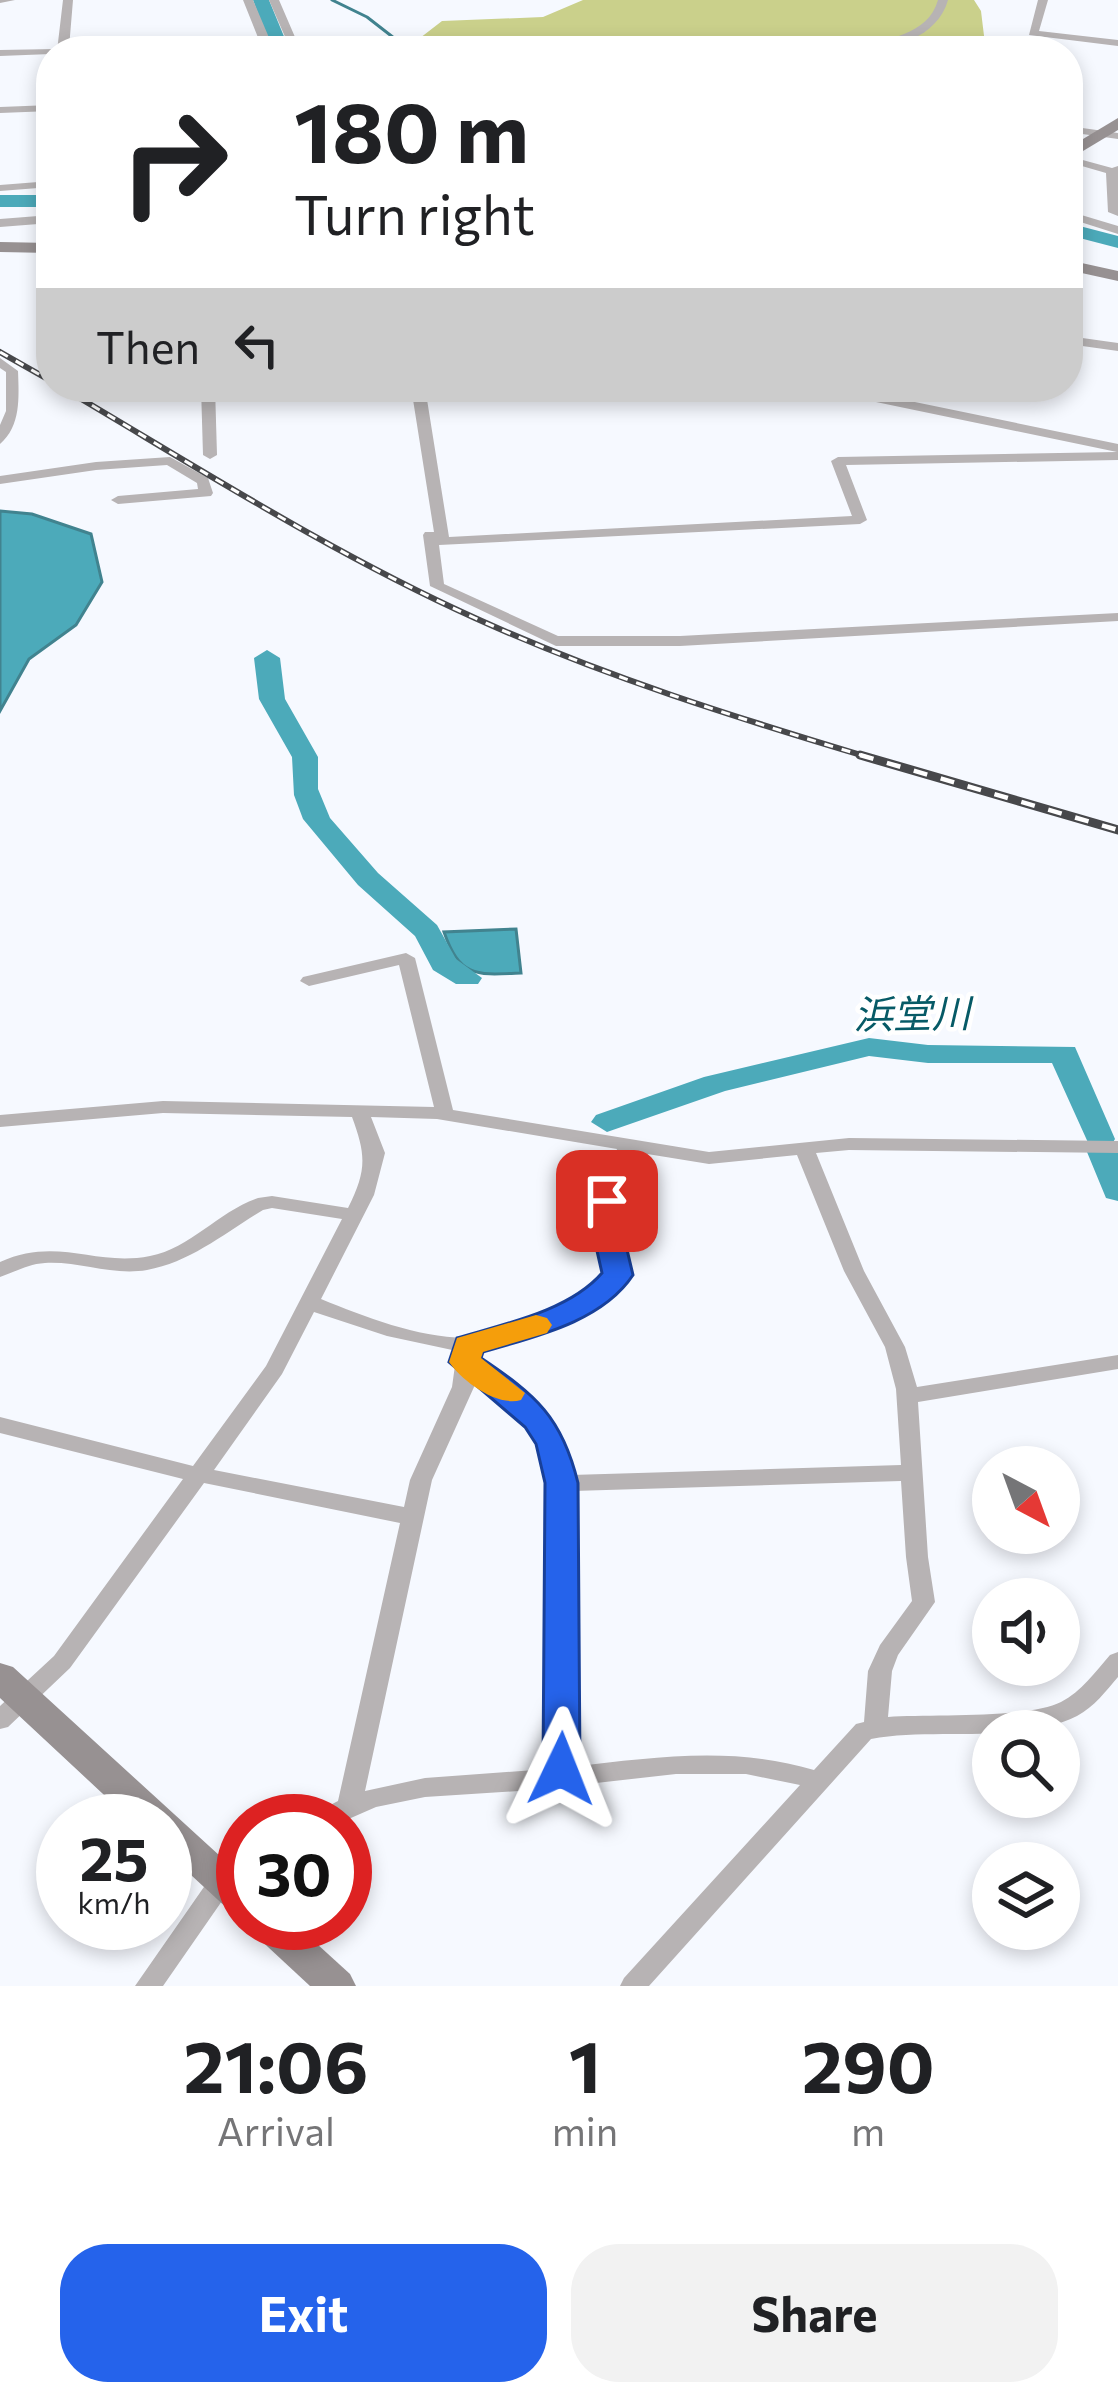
<!DOCTYPE html>
<meta charset="utf-8">
<style>
body{margin:0;font-family:Commissioner,"Noto Sans JP",sans-serif;background:#f2f2f2;color:#202124;height:100vh;display:flex;flex-direction:column;font-size:45px;white-space:nowrap}
*{box-sizing:border-box;margin:0}
p{font-size:39px;color:#757577}
.icon{flex:none;width:66px;height:66px;fill:none;stroke:currentColor;stroke-width:2;stroke-linecap:round;stroke-linejoin:round}
.map{position:relative;height:1986px;overflow:hidden}
.panel{display:flex;flex-direction:column;background:#fff;flex:1}
.panel>*{flex:none}
.top-card{position:absolute;left:36px;top:36px;width:1047px;height:366px;border-radius:48px;box-shadow:0 6px 18px #0003;background:#fff;color:#202124;overflow:hidden}
.needle{width:78px;rotate:139deg}
.tools{position:absolute;left:972px;top:1446px;display:grid;gap:24px}
.tools a{display:grid;place-items:center;width:108px;height:108px;border-radius:50%;background:#fff;box-shadow:0 6px 18px #0003;font-size:60px}
.speed{position:absolute;left:36px;top:1794px;display:flex;gap:24px;font-size:60px;font-weight:700;text-align:center}
.speed>*{display:grid;place-content:center;width:156px;height:156px;border-radius:50%;background:#fff;box-shadow:0 6px 18px #0003;line-height:1}
.speed small{font-size:30px;font-weight:400}
.speed .limit{border:18px solid #d22;background:#fff;color:#111}
.pin{position:absolute;display:grid;place-items:center;width:102px;height:102px;color:#fff;margin:-51px;border-radius:24px;box-shadow:0 6px 18px #0006}
.me{position:absolute;width:132px;margin:-66px;rotate:2deg;stroke-linejoin:round;filter:drop-shadow(0 0 9px #0008)}
.turn{display:flex;align-items:center;gap:42px;height:252px;padding:0 60px;font-size:54px}
.turn .icon{width:156px;height:156px;stroke-width:2.5}
.turn b{display:block;font-size:84px;line-height:102px}
.then{display:flex;align-items:center;height:114px;padding:0 60px;background:#0003;gap:24px;font-size:45px}
.eta{display:flex;justify-content:space-evenly;align-items:center;height:204px;text-align:center}
.eta b{font-size:72px;font-weight:700;line-height:84px}
.cta{display:flex;gap:24px;margin-top:auto;padding:24px 60px}
.cta a{flex:1;height:138px;border-radius:48px;background:#2563eb;color:#fff;font-size:48px;font-weight:700;line-height:138px;text-align:center}
.cta a+a{background:#f2f2f2;color:#202124}
.map>svg:first-child{display:block}
</style>
<div class="map">
<svg width="1118" height="1986" viewBox="0 0 1118 1986">
<rect width="100%" height="100%" fill="#f6f9ff"/>
<path fill="#cad08b" d="M 583,0 L 974,0 L 981,11 L 985,44 L 968,51 L 392,51 L 399,42 L 420,38 L 442,21 L 543,17 Z"/>
<g fill="#4caaba" stroke="#41838f" stroke-width="3">
<path d="M 0,511 L 32,514 L 91,534 L 102,582 L 76,625 L 29,659 L 0,711 Z"/>
<path d="M 516,929 L 521,973 C 477,975 460,978 444,932 Z"/>
</g>
<g fill="none" stroke-linecap="round" stroke-linejoin="round">
<g stroke="#41838f" stroke-width="3">
<path d="M 332,0 L 367,17 L 394,38"/>
<path d="M 393,51 L 396,40"/>
</g>
<g fill="#4caaba" fill-rule="evenodd">
<path d="M 253,0 L 269,0 L 290,51 L 272,51 Z"/>
<rect x="0" y="195" width="51" height="12"/>
<path d="M 1068,223 L 1118,236 L 1118,248 L 1068,235 Z"/>
<path d="M 267,650 L 280,658 L 285,699 L 318,757 L 318,789 L 330,818 L 378,873 L 437,925 L 456,959 L 482,978 L 478,984 L 456,984 L 433,970 L 415,936 L 358,885 L 303,819 L 294,795 L 292,757 L 259,699 L 254,658 Z"/>
<path d="M 869,1038 L 928,1045 L 1075,1047 L 1115,1139 L 1112,1144 L 1118,1150 L 1118,1201 L 1106,1198 L 1087,1152 L 1090,1147 L 1052,1063 L 928,1063 L 869,1056 L 725,1091 L 607,1132 L 591,1122 L 596,1115 L 704,1077 Z"/>
</g>
<g fill="#b7b3b4" fill-rule="evenodd">
<path d="M 0,0 L 15,0 L 0,3 Z"/>
<path d="M 63,0 L 73,0 L 69,48 L 259,40 L 243,0 L 253,0 L 270,40 L 286,39 L 269,0 L 279,0 L 301,51 L 291,51 L 288,45 L 272,46 L 274,51 L 264,51 L 262,46 L 57,51 Z"/>
<path d="M 938,0 L 948,0 C 938,37 892,51 858,51 C 886,37 928,36 938,0 Z"/>
<path d="M 1038,0 L 1048,0 L 1039,31 L 1118,40 L 1118,46 L 1029,35 Z"/>
<path d="M 55,49 L 56,51 L 51,51 L 51,54 L 0,56 L 0,50 Z"/>
<path d="M 51,105 L 51,111 L 0,113 L 0,107 Z"/>
<path d="M 1068,126 L 1118,133 L 1118,139 L 1068,132 Z"/>
<path d="M 1068,156 L 1112,168 L 1118,166 L 1118,216 L 1108,212 L 1106,173 L 1068,162 Z"/>
<path d="M 51,181 L 51,187 L 0,191 L 0,185 Z"/>
<path d="M 1068,211 L 1118,226 L 1118,234 L 1068,218 Z"/>
<path d="M 51,215 L 51,223 L 0,227 L 0,219 Z"/>
<path d="M 1068,336 L 1118,343 L 1118,351 L 1068,344 Z"/>
<path d="M 0,358 L 18,371 C 19,398 21,426 0,444 L 0,425 L 6,411 L 6,372 L 0,368 Z"/>
<path d="M 201,387 L 215,387 L 217,455 L 210,459 L 203,455 Z"/>
<path d="M 411,387 L 425,387 L 449,537 L 852,516 L 831,461 L 838,457 L 1117,452 L 823,391 L 816,387 L 842,387 L 1118,444 L 1118,460 L 846,465 L 867,520 L 860,524 L 439,545 L 444,584 L 558,636 L 680,636 L 1118,613 L 1118,621 L 680,646 L 556,646 L 430,586 L 423,535 L 425,532 L 434,532 Z"/>
<path d="M 170,457 L 208,478 L 213,493 L 211,496 L 118,504 L 111,500 L 118,496 L 198,489 L 197,483 L 167,465 L 96,470 L 0,484 L 0,476 L 96,462 Z"/>
<path d="M 406,953 L 415,958 L 453,1110 L 709,1152 L 849,1138 L 1118,1141 L 1118,1153 L 849,1150 L 816,1153 L 864,1271 L 905,1347 L 917,1387 L 1118,1355 L 1118,1369 L 918,1402 L 928,1557 L 935,1602 L 898,1655 L 892,1671 L 888,1717 C 930,1714 1028,1719 1061,1702 C 1081,1692 1096,1671 1110,1655 L 1118,1652 L 1118,1677 C 1106,1691 1094,1707 1077,1716 C 1018,1745 935,1727 871,1739 L 649,1986 L 620,1986 L 624,1978 L 800,1785 L 746,1774 L 676,1774 L 534,1790 L 425,1797 L 376,1807 L 344,1821 L 310,1821 L 313,1814 L 338,1801 L 400,1523 L 204,1483 L 70,1668 L 8,1727 L 0,1729 L 0,1706 L 54,1656 L 183,1479 L 0,1433 L 0,1417 L 193,1466 L 266,1366 L 342,1219 L 272,1208 L 263,1210 C 226,1232 191,1262 147,1270 C 112,1276 79,1261 45,1263 C 28,1264 15,1272 0,1277 L 0,1262 C 58,1236 95,1267 150,1256 C 191,1248 219,1211 258,1198 L 272,1196 L 348,1208 C 367,1170 366,1155 352,1117 L 163,1113 L 0,1127 L 0,1115 L 163,1101 L 434,1107 L 399,965 L 309,986 L 300,981 L 303,977 ZM 371,1117 L 437,1119 L 617,1149 L 596,1208 L 598,1237 L 606,1273 C 575,1304 509,1339 465,1338 C 417,1337 365,1317 321,1299 L 374,1195 L 385,1153 ZM 635,1152 L 709,1164 L 797,1155 L 844,1271 L 885,1347 L 896,1389 L 901,1465 L 571,1475 C 554,1417 524,1393 477,1360 L 478,1351 C 531,1342 586,1317 624,1280 L 627,1275 L 618,1237 L 616,1208 ZM 314,1312 L 387,1336 L 457,1351 L 452,1387 L 410,1480 L 404,1507 L 214,1470 L 282,1374 ZM 475,1379 L 508,1404 L 530,1429 L 551,1483 L 548,1769 L 425,1778 L 365,1791 L 432,1480 L 474,1387 ZM 901,1481 L 906,1557 L 912,1601 L 880,1645 L 868,1671 L 864,1722 L 856,1724 L 814,1770 C 733,1746 655,1757 572,1767 L 573,1491 Z"/>
<path d="M 243,1859 L 243,1881 L 231,1888 L 163,1986 L 135,1986 L 213,1874 Z"/>
</g>
<g fill="#979192" fill-rule="evenodd">
<path d="M 1118,118 L 1118,130 L 1068,160 L 1068,148 Z"/>
<path d="M 0,242 L 51,243 L 51,253 L 0,252 Z"/>
<path d="M 1068,260 L 1118,271 L 1118,281 L 1068,270 Z"/>
<path d="M 0,1663 L 13,1667 L 243,1877 L 243,1916 L 230,1911 L 165,1851 L 165,1821 L 132,1821 L 0,1698 Z"/>
<path d="M 249,1923 L 294,1923 L 350,1974 L 356,1986 L 310,1986 L 254,1934 Z"/>
</g>
<g stroke="#47484b" stroke-width="6">
<g id="rail-far1">
<path d="M 0,352 L 51,381"/>
<path d="M 61,387 C 197,467 331,553 475,618 C 603,676 737,718 871,758"/>
</g>
</g>
<g stroke="#47484b" stroke-width="9">
<path id="rail" d="M 860,755 L 1118,830"/>
</g>
<use href="#rail-far1" stroke="#fff" stroke-width="3" stroke-dasharray="9" stroke-linecap="butt"/>
<use href="#rail" stroke="#fff" stroke-width="4.5" stroke-dasharray="14" stroke-linecap="butt"/>
</g>
<path fill="#2563eb" stroke="#184099" stroke-width="3" d="M 607,1191 L 622,1201 L 620,1220 L 633,1275 C 602,1322 534,1337 483,1352 L 481,1358 C 536,1395 562,1417 578,1483 L 580,1769 L 574,1779 L 561,1784 L 548,1779 L 543,1769 L 545,1483 L 536,1444 L 525,1427 L 449,1362 L 457,1338 C 504,1324 569,1311 602,1273 L 590,1220 L 592,1201 Z"/>
<path fill="#f59e0b" d="M 536,1315 L 547,1318 L 552,1325 L 547,1333 L 483,1352 L 481,1358 L 525,1393 L 521,1400 C 497,1407 462,1381 449,1362 L 457,1338 Z"/>
<g text-anchor="middle" stroke-width="9" stroke-linejoin="round" paint-order="stroke">
<g font-size="39" font-style="italic" fill="#065a66" stroke="#fff">
<text transform="translate(912 1014) rotate(-1)" y="14">浜堂川</text>
</g>
</g>
</svg>
<div class="tools">
<a><svg class="needle" viewBox="-14 -14 28 28"><path d="M0-13l5 13h-10z" fill="#e53935"/><path d="M0 13l5-13h-10z" fill="#757577"/></svg></a>
<a><svg class="icon" aria-label="sound" viewBox="0 0 24 24"><path d="M4 9h4l5-4v14l-5-4H4zM17 9q2 3 0 6"/></svg></a>
<a><svg class="icon" aria-label="search" viewBox="0 0 24 24"><circle cx="10" cy="10" r="6"/><path d="M15 15l6 6"/></svg></a>
<a><svg class="icon" aria-label="layers" viewBox="0 0 24 24"><path d="M12 4l9 5-9 5-9-5zM3 14l9 5 9-5"/></svg></a>
</div>
<div class="speed"><div>25<small>km/h</small></div><div class="limit">30</div></div>
<div class="pin" style="left:607px;top:1201px;background:#d93025"><svg class="icon" aria-label="arrive" viewBox="0 0 24 24"><path d="M6 21V4h12l-3 4 3 4H6"/></svg></div>
<svg class="me" style="left:561px;top:1769px" viewBox="-20 -20 40 40"><path d="M0-17L14 15 0 8-14 15z" fill="#2563eb" stroke="#fff" stroke-width="4"/></svg>
<div class="top-card">
<div class="turn"><svg class="icon" aria-label="right" viewBox="0 0 24 24"><path d="M7 20v-9h11M14 6l5 5-5 5"/></svg><div><b>180 m</b>Turn right</div></div>
<div class="then">Then<svg class="icon" aria-label="left" viewBox="0 0 24 24"><path d="M17 20v-9H6M10 6l-5 5 5 5"/></svg></div>
</div>
</div>
<section class="panel">
<div class="eta">
<div><b>21:06</b><p>Arrival</p></div>
<div><b>1</b><p>min</p></div>
<div><b>290</b><p>m</p></div>
</div>
<div class="cta"><a>Exit</a><a>Share</a></div>
</section>
